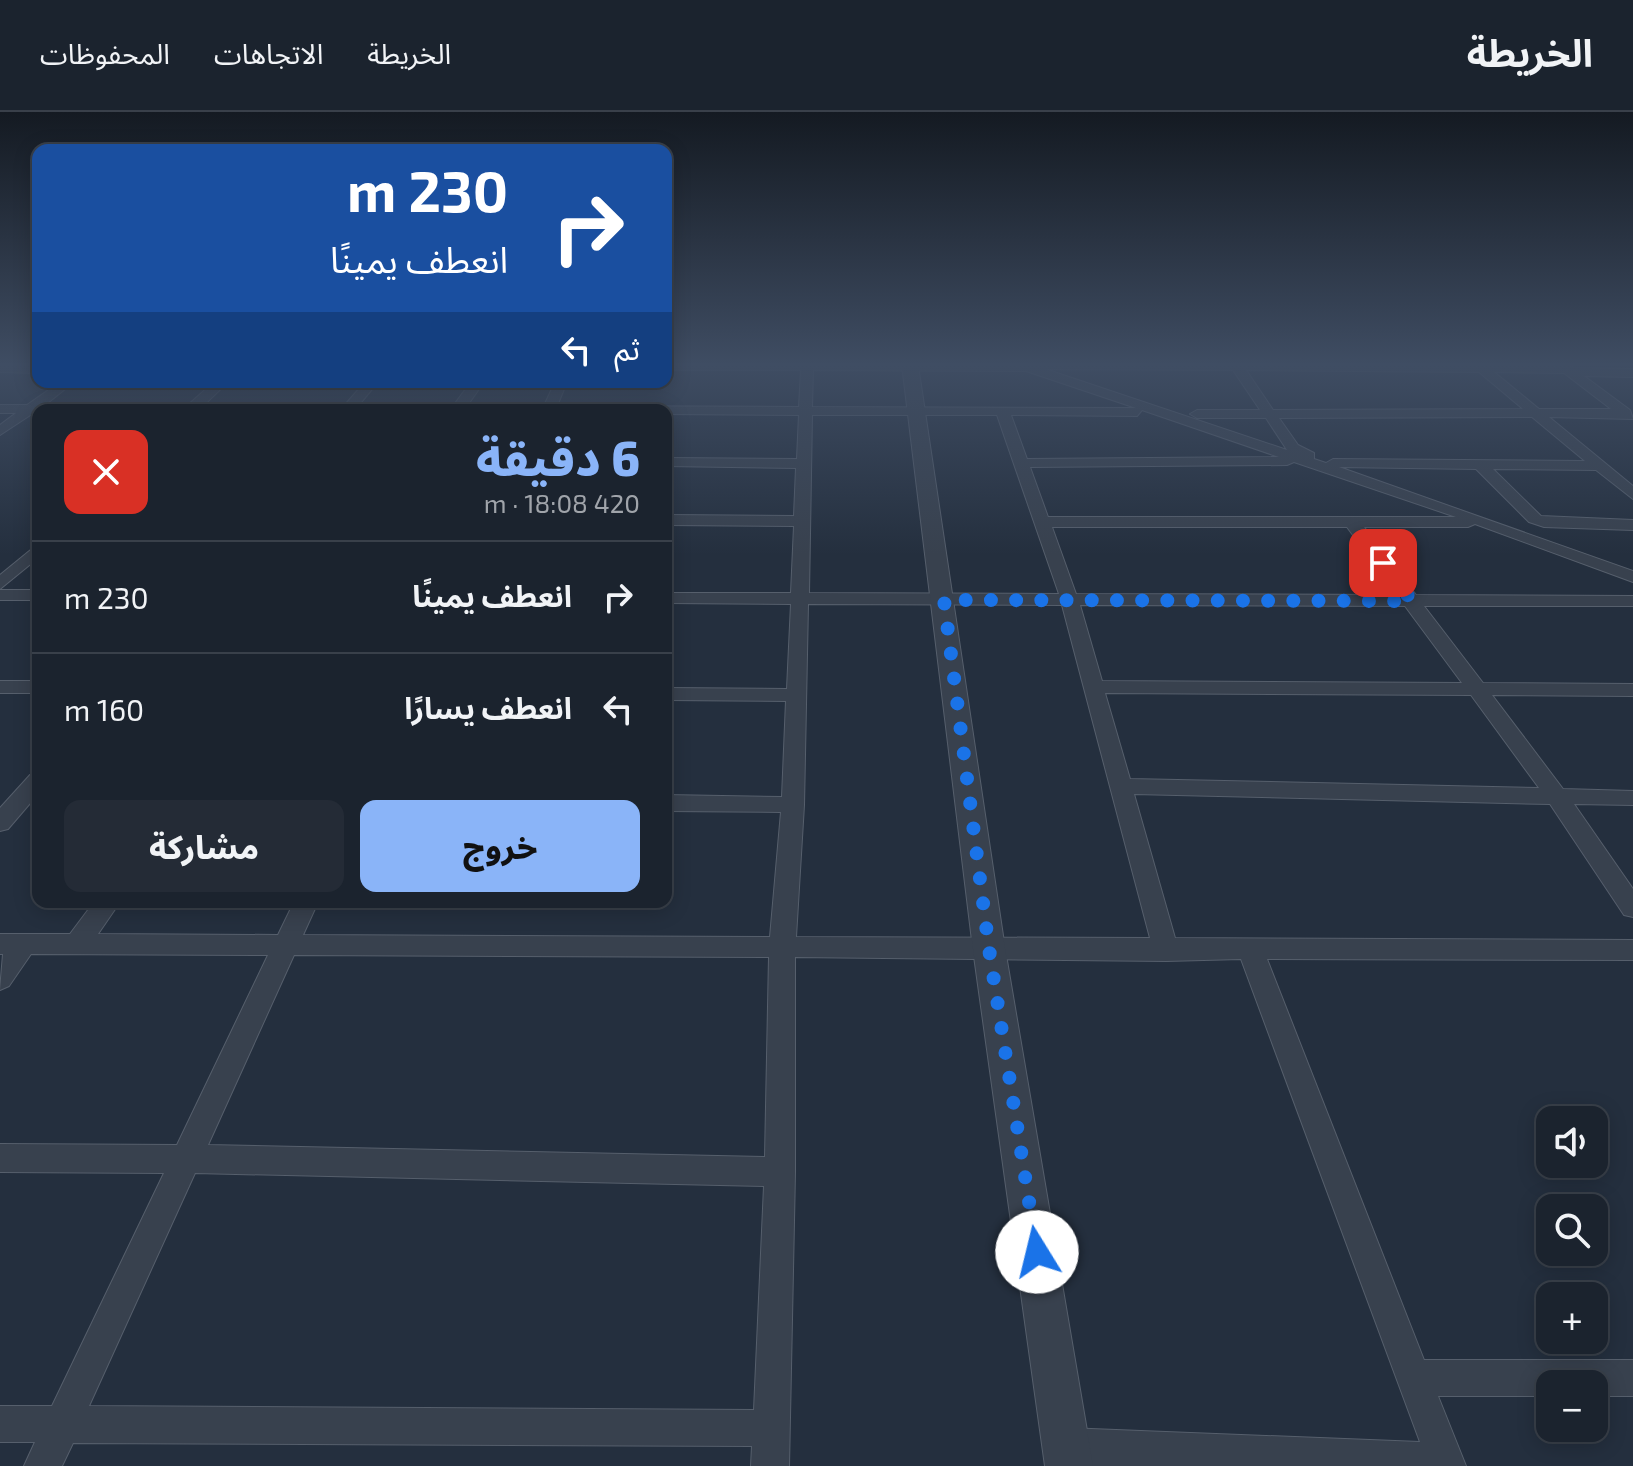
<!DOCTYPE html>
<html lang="ar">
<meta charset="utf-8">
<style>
body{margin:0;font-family:"Exo 2","Noto Sans Arabic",sans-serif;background:#242b36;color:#f1f3f6;direction:rtl;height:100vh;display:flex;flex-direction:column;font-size:30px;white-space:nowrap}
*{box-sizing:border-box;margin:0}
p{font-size:26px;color:#a0a4aa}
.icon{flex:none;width:44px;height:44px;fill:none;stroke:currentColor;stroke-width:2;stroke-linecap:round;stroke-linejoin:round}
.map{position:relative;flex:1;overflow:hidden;direction:ltr}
.details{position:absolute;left:32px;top:292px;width:640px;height:504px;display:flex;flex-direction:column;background:#1b232e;border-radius:16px;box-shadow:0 4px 20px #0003,0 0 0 2px #39404a;direction:rtl}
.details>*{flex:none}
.top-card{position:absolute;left:32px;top:32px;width:640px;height:244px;border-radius:16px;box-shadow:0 4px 20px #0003,0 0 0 2px #39404a;direction:rtl;background:#1a4fa0;color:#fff;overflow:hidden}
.fabs{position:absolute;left:1536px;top:994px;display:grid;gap:16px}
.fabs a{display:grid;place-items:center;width:72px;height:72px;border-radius:16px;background:#1b232e;box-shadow:0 4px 20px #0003,0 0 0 2px #39404a;font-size:40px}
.pin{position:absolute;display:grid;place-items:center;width:68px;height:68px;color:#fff;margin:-34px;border-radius:16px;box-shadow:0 4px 12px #0006}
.me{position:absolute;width:88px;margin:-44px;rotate:351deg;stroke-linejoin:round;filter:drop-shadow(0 0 6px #0008)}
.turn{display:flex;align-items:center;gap:28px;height:168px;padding:0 32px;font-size:36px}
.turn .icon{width:104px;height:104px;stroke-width:2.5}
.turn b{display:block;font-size:56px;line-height:68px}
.then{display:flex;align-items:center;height:76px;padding:0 32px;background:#0003;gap:16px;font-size:30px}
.round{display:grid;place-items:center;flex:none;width:84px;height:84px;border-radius:16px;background:#242b36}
.headline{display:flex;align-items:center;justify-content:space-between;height:136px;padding:0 32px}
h1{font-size:48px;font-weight:800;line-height:60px;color:#8ab4f8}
.action{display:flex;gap:16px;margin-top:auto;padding:16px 32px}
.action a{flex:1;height:92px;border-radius:16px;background:#8ab4f8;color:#111;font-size:32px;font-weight:800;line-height:92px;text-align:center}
.action a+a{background:#242b36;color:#f1f3f6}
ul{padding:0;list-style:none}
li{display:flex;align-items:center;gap:24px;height:112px;padding:0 32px;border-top:2px solid #39404a}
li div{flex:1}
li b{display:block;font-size:30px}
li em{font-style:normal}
header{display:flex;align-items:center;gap:48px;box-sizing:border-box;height:112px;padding:0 40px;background:#1b232e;border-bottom:2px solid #39404a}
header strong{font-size:38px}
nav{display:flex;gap:44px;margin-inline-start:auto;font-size:28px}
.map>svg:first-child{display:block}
</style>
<header>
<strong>الخريطة</strong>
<nav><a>الخريطة</a><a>الاتجاهات</a><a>المحفوظات</a></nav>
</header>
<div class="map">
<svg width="1633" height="1354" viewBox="0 0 1633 1354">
<rect width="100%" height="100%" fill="#242f3e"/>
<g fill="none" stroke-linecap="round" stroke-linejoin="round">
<g stroke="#565f6c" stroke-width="2">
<g id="minor">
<path d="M 0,253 L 38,253 L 38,261 L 0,260 Z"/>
<path d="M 666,253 L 1570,253 L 1574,256 L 1633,257 L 1633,265 L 1584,264 L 1630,298 L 1633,307 L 1549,305 L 1633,374 L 1633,387 L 1596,358 L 1493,357 L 1541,404 L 1633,408 L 1633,418 L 1544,415 L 1529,410 L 1476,357 L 1339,355 L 1633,459 L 1633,470 L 1475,412 L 1468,415 L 1364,415 L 1416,483 L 1633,484 L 1633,494 L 1424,494 L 1483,571 L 1633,572 L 1633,584 L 1492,583 L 1563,677 L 1633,679 L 1633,693 L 1574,692 L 1633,777 L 1633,805 L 1624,803 L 1550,692 L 1134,682 L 1175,826 L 1633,828 L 1633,848 L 1267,847 L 1424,1248 L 1633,1248 L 1633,1284 L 1594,1284 L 1594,1272 L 1550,1272 L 1550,1284 L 1438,1284 L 1466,1354 L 1078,1354 L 1053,1348 L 1047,1335 L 1053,1322 L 1066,1316 L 1420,1330 L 1241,847 L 1166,849 L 795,845 L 795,1060 L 789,1354 L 751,1354 L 752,1334 L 73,1331 L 62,1354 L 24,1354 L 35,1330 L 0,1330 L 0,1294 L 52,1294 L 164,1061 L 0,1060 L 0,1032 L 177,1033 L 268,843 L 31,842 L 9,874 L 0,878 L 3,842 L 0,842 L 0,822 L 70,822 L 94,790 L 120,790 L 98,822 L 278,823 L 294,790 L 318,790 L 303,823 L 770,825 L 781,700 L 666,699 L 666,683 L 782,685 L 786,589 L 666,588 L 666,576 L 787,577 L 791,492 L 666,491 L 666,481 L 791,481 L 794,414 L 666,413 L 666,403 L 794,404 L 796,356 L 666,354 L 666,346 L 797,347 L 799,303 L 666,302 L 666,298 L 38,298 L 0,323 L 0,313 L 16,301 L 0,301 L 0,293 L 27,293 L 60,270 L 74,270 L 45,293 L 188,293 L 214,270 L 228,270 L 204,293 L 344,294 L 365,270 L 378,270 L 358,294 L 453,294 L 471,270 L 484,270 L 467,294 L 544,294 L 555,270 L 567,270 L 557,294 L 799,295 L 801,258 L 666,258 ZM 1045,257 L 1233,258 L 1260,298 L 1197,298 L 1190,302 L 1197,306 L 1266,306 L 1287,338 ZM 813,258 L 1026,259 L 1136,296 L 812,295 ZM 1246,258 L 1479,260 L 1523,297 L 1273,298 ZM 1494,260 L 1564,261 L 1611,297 L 1539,297 ZM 1142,298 L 1279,345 L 1027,347 L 1011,303 L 1137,304 ZM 812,303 L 997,303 L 1059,482 L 809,481 ZM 1532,305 L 1585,349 L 1333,347 L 1326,351 L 1314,347 L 1314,341 L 1298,333 L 1279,306 ZM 1294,350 L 1456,405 L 1048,405 L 1030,355 L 1287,353 ZM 1052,415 L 1347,415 L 1397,483 L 1076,482 ZM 808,492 L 1062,493 L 1150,826 L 796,825 L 804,693 ZM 1080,493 L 1405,494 L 1462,571 L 1102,569 ZM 1105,581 L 1471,583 L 1539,676 L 1130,667 ZM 294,843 L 769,845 L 765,1045 L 208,1033 ZM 195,1061 L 764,1074 L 754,1298 L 89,1294 Z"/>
<path d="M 38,432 L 38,446 L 0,477 L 0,463 Z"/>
<rect x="0" y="478" width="38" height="10"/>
<rect x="0" y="569" width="38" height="12"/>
<path d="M 38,661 L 38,682 L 8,717 L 0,719 L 0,696 L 30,663 Z"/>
</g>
</g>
<g stroke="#565f6c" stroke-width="2">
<path id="tertiary" d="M 902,253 L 918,253 L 1005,837 L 1093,1354 L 1045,1354 L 973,837 Z"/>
</g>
<use href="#minor" fill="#38414e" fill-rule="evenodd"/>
<use href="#tertiary" fill="#38414e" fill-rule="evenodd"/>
</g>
<linearGradient id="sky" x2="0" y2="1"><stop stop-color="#141a22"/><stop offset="0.57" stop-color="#3f4d63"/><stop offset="1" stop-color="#3f4d63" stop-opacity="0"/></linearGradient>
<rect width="1633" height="443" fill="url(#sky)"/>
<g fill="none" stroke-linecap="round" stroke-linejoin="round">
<path stroke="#1a73e8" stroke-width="14" stroke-dasharray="0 25.2" d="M 1037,1140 L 989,837 L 944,488 L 1412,489 L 1383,451"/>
</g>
</svg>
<div class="fabs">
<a><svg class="icon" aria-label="sound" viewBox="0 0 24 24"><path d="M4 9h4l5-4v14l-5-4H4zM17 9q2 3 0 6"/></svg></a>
<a><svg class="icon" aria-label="search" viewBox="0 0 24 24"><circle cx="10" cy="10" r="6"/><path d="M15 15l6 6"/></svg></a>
<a>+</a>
<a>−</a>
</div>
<div class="pin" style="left:1383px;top:451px;background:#d93025"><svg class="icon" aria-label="arrive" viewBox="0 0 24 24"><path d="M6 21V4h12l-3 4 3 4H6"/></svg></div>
<svg class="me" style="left:1037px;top:1140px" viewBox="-20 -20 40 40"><circle r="19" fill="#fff"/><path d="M0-13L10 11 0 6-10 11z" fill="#1a73e8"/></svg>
<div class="top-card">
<div class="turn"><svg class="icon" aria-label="right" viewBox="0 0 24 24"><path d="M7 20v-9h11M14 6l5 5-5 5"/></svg><div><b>230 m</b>انعطف يمينًا</div></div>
<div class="then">ثم<svg class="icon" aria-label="left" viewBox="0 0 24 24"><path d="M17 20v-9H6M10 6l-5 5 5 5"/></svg></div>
</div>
<section class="details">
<div class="headline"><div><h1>6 دقيقة</h1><p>420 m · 18:08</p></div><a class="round" style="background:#d93025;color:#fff"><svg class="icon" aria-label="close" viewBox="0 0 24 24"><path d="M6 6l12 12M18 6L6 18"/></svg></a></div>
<ul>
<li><svg class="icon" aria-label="right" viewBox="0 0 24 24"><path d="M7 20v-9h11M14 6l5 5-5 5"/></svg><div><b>انعطف يمينًا</b></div><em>230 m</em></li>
<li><svg class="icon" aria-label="left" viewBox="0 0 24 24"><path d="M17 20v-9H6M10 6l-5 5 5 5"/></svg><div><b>انعطف يسارًا</b></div><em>160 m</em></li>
</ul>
<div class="action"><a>خروج</a><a>مشاركة</a></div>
</section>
</div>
